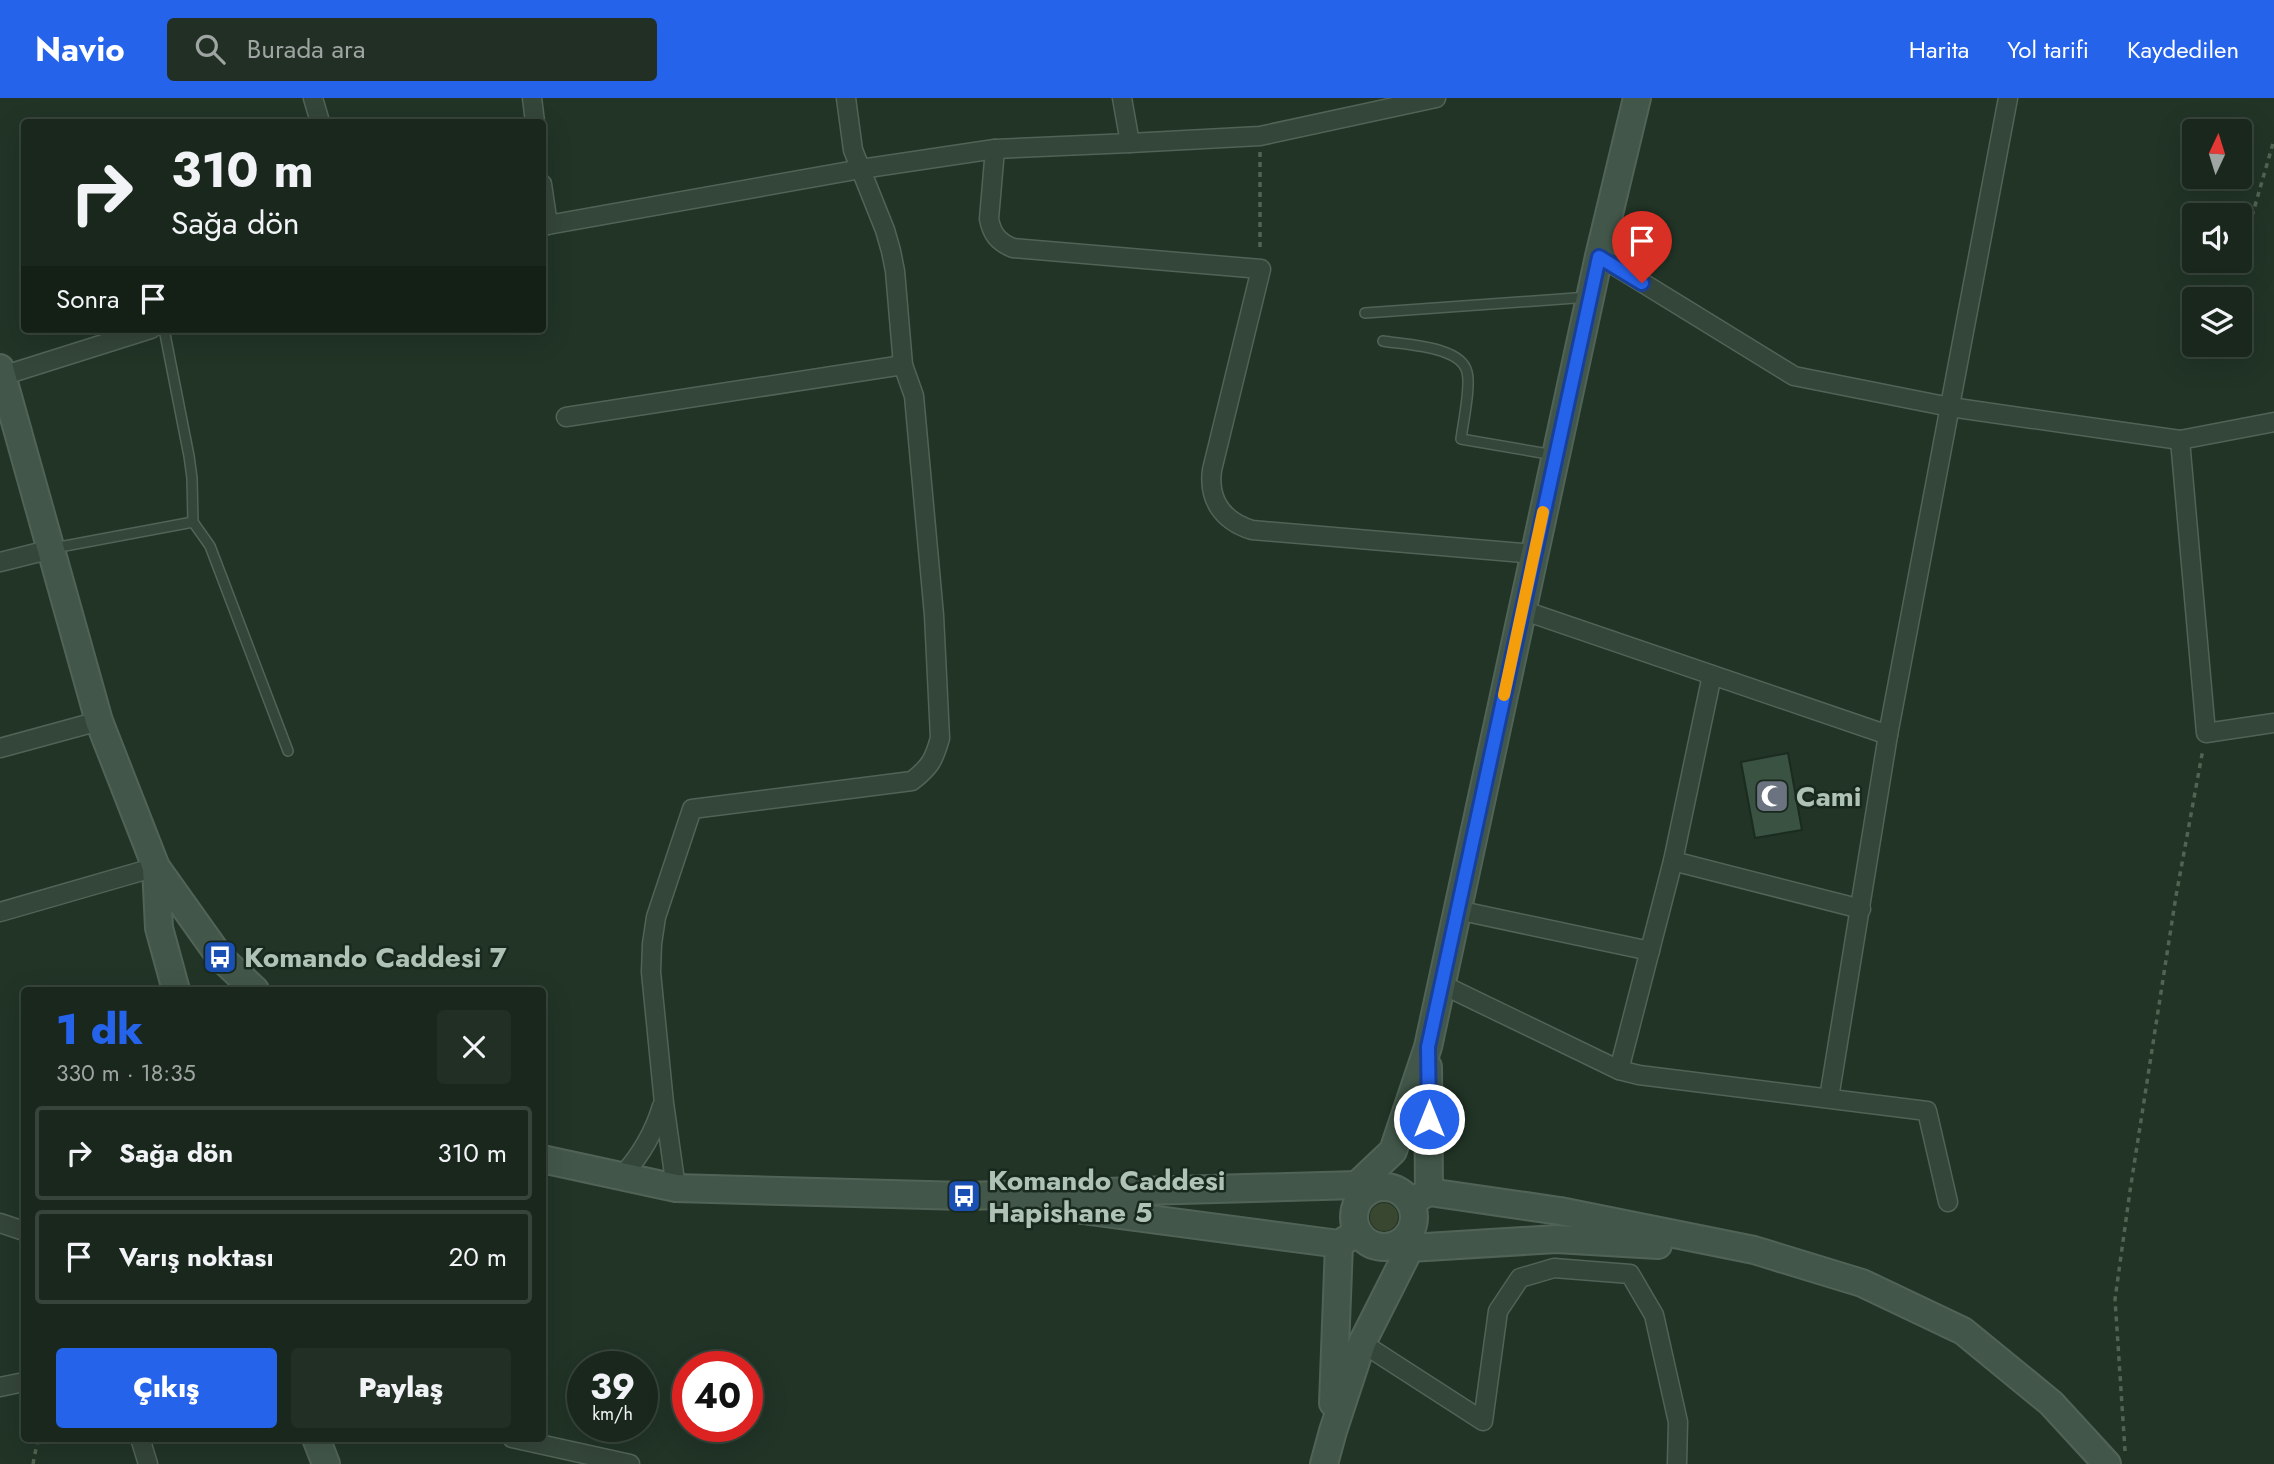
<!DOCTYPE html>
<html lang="tr">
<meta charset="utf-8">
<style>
body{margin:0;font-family:Jost,sans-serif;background:#222f25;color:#f1f3f6;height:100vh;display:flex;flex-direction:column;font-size:26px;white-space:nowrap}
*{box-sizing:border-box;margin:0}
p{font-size:23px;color:#9fa5a3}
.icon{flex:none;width:38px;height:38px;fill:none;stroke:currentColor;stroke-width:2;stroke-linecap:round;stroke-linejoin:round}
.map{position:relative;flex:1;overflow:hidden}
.drawer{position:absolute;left:21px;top:889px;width:525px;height:455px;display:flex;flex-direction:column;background:#19271c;border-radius:7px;box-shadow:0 7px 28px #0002,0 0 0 2px #37443b}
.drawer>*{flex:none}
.banner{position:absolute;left:21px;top:21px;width:525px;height:214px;border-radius:7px;box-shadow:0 7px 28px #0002,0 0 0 2px #37443b;background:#19271c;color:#f1f3f6;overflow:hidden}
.needle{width:46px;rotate:4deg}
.fabs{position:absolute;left:2182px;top:21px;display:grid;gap:14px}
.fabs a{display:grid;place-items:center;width:70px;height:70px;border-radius:7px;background:#19271c;box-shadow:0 7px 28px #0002,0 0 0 2px #37443b;font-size:35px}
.speed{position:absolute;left:567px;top:1253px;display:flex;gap:14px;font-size:35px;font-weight:700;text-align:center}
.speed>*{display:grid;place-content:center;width:91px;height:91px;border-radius:50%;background:#19271c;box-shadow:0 7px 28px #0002,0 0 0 2px #37443b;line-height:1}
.speed small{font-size:18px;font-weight:400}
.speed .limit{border:10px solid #d22;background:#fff;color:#111}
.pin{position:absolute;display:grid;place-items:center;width:60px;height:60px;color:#fff;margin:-72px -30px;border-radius:50% 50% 50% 0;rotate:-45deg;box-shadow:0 0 7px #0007}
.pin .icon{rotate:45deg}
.me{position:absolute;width:77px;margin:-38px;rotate:0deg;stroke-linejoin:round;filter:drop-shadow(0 0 5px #0008)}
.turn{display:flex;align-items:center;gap:24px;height:147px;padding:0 35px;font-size:32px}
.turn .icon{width:91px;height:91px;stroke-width:2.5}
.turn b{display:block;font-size:49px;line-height:60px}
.then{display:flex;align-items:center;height:66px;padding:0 35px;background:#0003;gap:14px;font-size:26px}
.round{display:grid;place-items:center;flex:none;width:74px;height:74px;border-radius:7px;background:#222f25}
.summary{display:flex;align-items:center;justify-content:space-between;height:119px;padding:0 35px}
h1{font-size:42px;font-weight:800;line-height:52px;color:#2563eb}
.primary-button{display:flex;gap:14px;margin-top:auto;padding:14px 35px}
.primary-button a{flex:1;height:80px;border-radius:7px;background:#2563eb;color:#fff;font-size:28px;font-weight:800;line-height:80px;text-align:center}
.primary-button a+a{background:#222f25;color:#f1f3f6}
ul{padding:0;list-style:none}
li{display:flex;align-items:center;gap:21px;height:94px;margin:0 14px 10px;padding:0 21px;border:4px solid #37443b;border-radius:7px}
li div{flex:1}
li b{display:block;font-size:26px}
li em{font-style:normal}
header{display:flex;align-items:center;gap:42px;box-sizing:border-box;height:98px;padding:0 35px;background:#2563eb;color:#fff}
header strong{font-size:33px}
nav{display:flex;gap:38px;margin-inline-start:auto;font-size:24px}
.search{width:490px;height:63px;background:#222f25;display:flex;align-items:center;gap:18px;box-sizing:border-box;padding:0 24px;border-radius:7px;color:#9fa5a3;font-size:26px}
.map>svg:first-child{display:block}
</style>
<header>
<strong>Navio</strong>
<div class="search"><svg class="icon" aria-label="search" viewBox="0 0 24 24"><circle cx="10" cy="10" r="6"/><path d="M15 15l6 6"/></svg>Burada ara</div>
<nav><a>Harita</a><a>Yol tarifi</a><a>Kaydedilen</a></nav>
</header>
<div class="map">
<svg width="2274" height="1366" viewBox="0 0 2274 1366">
<rect width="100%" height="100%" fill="#213426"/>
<circle fill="#3a4730" cx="1384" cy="1119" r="14"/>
<path fill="#3a5241" stroke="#1b2b20" stroke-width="2" d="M 1788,655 L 1802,732 L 1755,740 L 1741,664 Z"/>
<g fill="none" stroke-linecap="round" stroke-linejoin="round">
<g stroke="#516357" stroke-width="12">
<g id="lane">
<path d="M 1365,215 L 1589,199"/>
<path d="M 164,231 L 189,358 L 192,380 L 193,424 L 210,448 L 288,653"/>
<path d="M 1383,243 C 1406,247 1461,248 1467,274 C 1471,288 1463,325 1461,341 L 1554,357"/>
<path d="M 54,450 L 193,424"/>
</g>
</g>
<g stroke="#516357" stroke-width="21">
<g id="street">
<path d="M 313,0 L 320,24"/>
<path d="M 532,0 L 535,24"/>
<path d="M 1130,45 L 1260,38 L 1436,0"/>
<path d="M 995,51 L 989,121 C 992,136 998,144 1013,150 L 1261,171 L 1212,372 C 1208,402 1223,423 1252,432 L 1534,456"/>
<path d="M 542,86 L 548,127"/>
<path d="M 542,128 L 861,71 L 995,51 L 1130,45 L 1122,0"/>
<path d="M 1599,158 L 1794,278 L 1950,309 L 2180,342 L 2274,324"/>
<path d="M 2,278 L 151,231"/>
<path d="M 566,319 L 903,267"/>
<path d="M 2180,342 L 2206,635 L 2274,625"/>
<path d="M 0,464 L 52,451"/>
<path d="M 1522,512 L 1888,637"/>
<path d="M 0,650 L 99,623"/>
<path d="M 1673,763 L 1861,811"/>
<path d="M 1457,812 L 1650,853"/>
<path d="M 0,814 L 156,769"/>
<path d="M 1441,886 L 1619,972 L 1639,977 L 1927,1013 L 1948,1104"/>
<path d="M 1619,972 L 1673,763 L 1712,577"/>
<path d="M 1829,1000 L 1888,637 L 2008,0"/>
<path d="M 622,1078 C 641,1057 654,1035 662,1008"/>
<path d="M 676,1090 L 664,1005 L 651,874 L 652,846 L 656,819 L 692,711 L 912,683 C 930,669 934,662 940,640 L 934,517 L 914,298 L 903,267 L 895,173 L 891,153 L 885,132 L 853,52 L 846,0"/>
<path d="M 0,1125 L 24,1133"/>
<path d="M 1362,1245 L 1483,1323 L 1498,1213 L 1520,1180 L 1554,1170 L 1630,1176 L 1654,1217 L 1678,1324 L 1677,1366"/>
<path d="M 0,1289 L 24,1284"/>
<path d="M 140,1340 L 148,1366"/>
<path d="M 512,1340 L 630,1366"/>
</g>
</g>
<g stroke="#516357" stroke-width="30">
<g id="secondary">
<path d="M 0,270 L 99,623 L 156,769 L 220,859 L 255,892"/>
<path d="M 156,769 L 159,830 L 176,892"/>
<path d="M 1428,969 L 1429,1094"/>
<path d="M 542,1061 L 676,1090 L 964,1098 L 1357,1087 L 1369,1093"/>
<path d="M 1357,1087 L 1393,1053 L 1428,949 L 1599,158 L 1637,0"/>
<circle cx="1384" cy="1119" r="30"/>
<path d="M 1410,1104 L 1429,1094 L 1560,1113 L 1754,1152 L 1862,1185 L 1963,1233 L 2051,1305 L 2107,1366"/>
<path d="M 1052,1108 L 1339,1146 L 1358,1134"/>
<path d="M 1410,1150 L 1556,1141 L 1658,1147"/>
<path d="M 1333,1305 L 1339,1146"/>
<path d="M 316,1340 L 326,1366"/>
<path d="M 1324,1366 L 1333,1333 L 1362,1245 L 1410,1150"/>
</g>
</g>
<g stroke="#526351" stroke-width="3.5" stroke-dasharray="5 5" stroke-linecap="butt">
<path d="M 1260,54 L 1260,154"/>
<path d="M 2252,118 L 2274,42"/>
<path d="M 2125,1353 L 2115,1201 L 2130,1093 L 2176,798 L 2203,651"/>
<path d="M 33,1366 L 38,1340"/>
</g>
<use href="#lane" stroke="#344539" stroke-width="9"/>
<use href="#street" stroke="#344539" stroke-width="18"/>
<use href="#secondary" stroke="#42574a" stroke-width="26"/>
</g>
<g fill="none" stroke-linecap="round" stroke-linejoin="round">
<g stroke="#184099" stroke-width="18">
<path id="route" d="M 1429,1021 L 1428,949 L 1599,159 L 1642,185"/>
</g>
<use href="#route" stroke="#2563eb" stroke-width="12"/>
<path stroke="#f59e0b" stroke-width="12" d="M 1504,597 L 1543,414"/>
</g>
<defs>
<g id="mosque-square" transform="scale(1.75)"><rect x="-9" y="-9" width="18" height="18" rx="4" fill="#6b7280" stroke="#19291e"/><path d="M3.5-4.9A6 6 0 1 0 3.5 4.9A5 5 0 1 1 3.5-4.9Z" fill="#fff"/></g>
<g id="bus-square" transform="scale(1.75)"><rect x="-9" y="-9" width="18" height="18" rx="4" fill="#1a4fb4" stroke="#19291e"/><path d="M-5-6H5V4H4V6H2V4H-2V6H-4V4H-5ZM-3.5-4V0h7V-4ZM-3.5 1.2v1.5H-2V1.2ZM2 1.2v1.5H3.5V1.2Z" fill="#fff"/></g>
</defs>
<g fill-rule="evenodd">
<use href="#mosque-square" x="1772" y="698"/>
<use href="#bus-square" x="220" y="859"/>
<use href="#bus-square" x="964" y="1098"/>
</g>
<g text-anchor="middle" stroke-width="5" stroke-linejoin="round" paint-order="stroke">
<g font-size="28" font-weight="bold" fill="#aec2b5" stroke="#19291e" text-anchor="start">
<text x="1796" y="708">Cami</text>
<text x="244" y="869">Komando Caddesi 7</text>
<text x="988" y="1092">Komando Caddesi<tspan x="988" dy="32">Hapishane 5</tspan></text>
</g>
</g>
</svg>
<div class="fabs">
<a><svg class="needle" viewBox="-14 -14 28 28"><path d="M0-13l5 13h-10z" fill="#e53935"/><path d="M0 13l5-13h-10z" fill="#9fa5a3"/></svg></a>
<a><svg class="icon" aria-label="sound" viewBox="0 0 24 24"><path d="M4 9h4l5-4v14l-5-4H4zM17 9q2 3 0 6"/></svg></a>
<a><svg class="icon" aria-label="layers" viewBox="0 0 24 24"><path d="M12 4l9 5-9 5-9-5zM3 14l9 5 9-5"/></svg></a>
</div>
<div class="speed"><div>39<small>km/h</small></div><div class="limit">40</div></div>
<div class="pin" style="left:1642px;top:185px;background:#d93025"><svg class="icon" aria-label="arrive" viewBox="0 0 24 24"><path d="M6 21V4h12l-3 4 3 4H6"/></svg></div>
<svg class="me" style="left:1429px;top:1021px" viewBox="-20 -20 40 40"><circle r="17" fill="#2563eb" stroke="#fff" stroke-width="3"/><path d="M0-11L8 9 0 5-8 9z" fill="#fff"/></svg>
<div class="banner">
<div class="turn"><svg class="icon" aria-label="right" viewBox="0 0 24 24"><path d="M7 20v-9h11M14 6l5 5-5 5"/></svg><div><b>310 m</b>Sağa dön</div></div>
<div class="then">Sonra<svg class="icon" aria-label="arrive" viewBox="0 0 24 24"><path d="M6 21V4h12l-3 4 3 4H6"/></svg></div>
</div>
<section class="drawer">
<div class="summary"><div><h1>1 dk</h1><p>330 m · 18:35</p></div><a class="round"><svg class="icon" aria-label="close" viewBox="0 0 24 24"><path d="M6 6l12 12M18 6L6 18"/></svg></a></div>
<ul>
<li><svg class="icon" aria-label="right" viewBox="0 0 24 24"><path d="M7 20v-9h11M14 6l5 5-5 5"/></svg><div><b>Sağa dön</b></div><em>310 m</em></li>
<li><svg class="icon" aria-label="arrive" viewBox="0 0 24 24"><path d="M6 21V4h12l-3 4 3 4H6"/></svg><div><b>Varış noktası</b></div><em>20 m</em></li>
</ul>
<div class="primary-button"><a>Çıkış</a><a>Paylaş</a></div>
</section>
</div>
